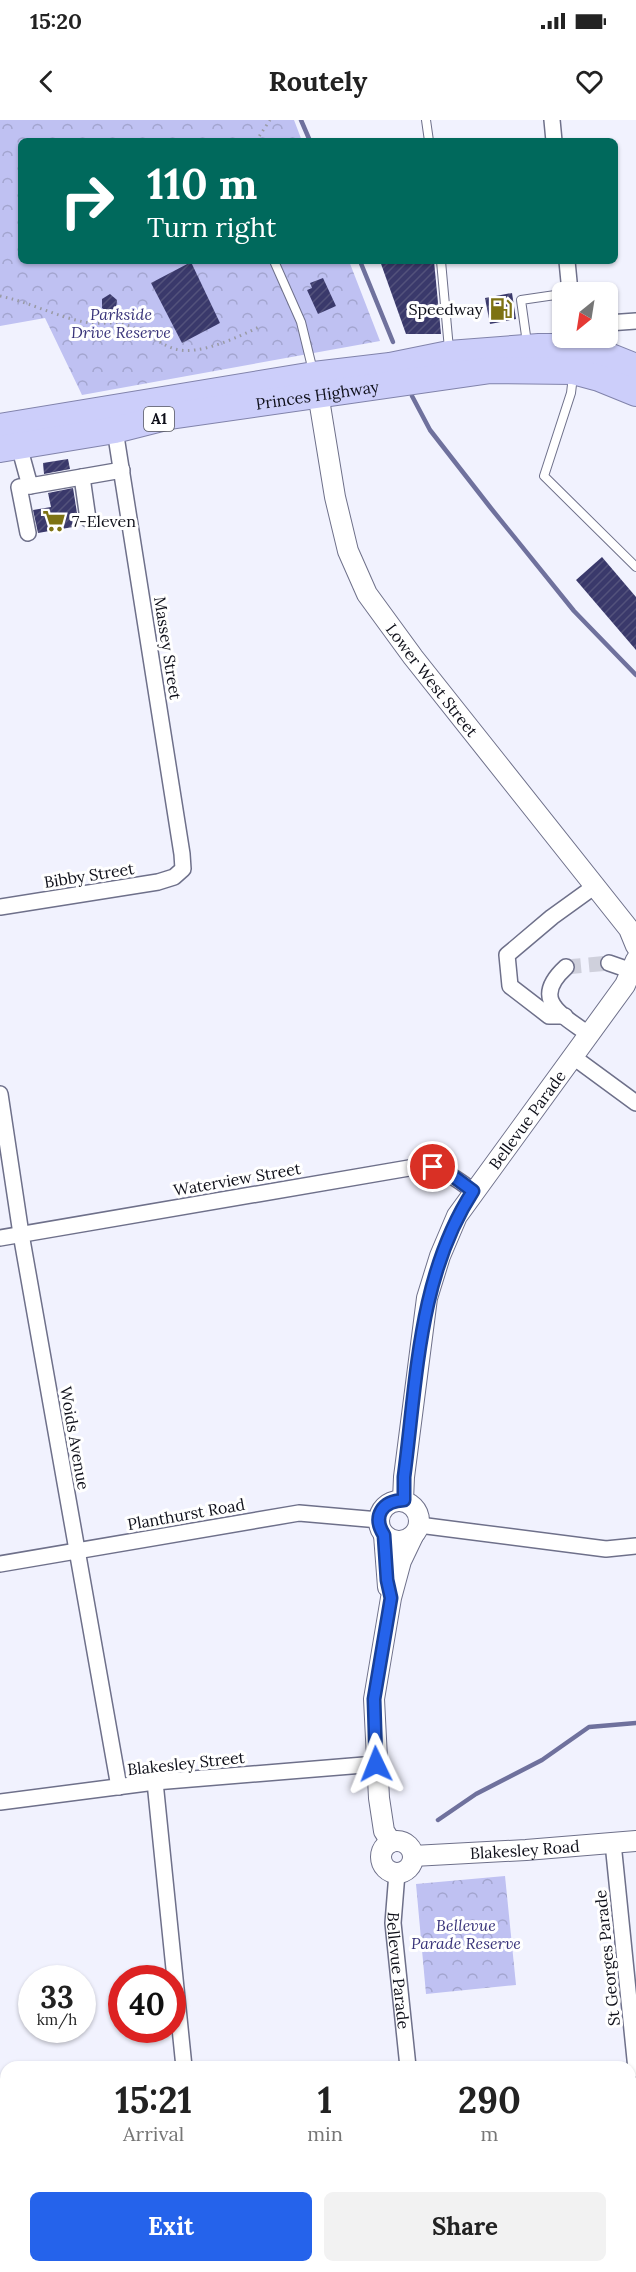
<!DOCTYPE html>
<style>
body{margin:0;font-family:Lora,serif;background:#f2f2f2;color:#222;height:100vh;display:flex;flex-direction:column;font-size:22px;white-space:nowrap}
*{box-sizing:border-box;margin:0}
p{font-size:20px;color:#767676}
.icon{flex:none;width:33px;height:33px;fill:none;stroke:currentColor;stroke-width:2;stroke-linecap:round;stroke-linejoin:round}
.map{position:relative;flex:1;overflow:hidden}
.drawer{position:absolute;left:0px;top:1941px;width:636px;height:212px;display:flex;flex-direction:column;background:#fff;border-radius:18px 18px 0 0;box-shadow:0 2px 4px #0004}
.drawer>*{flex:none}
.hud{position:absolute;left:18px;top:18px;width:600px;height:126px;border-radius:9px;box-shadow:0 2px 4px #0004;background:#00695c;color:#fff;overflow:hidden}
.needle{width:39px;rotate:210deg}
.tools{position:absolute;left:552px;top:162px;display:grid;gap:12px}
.tools a{display:grid;place-items:center;width:66px;height:66px;border-radius:9px;background:#fff;box-shadow:0 2px 4px #0004;font-size:30px}
.speed{position:absolute;left:18px;top:1845px;display:flex;gap:12px;font-size:30px;font-weight:700;text-align:center}
.speed>*{display:grid;place-content:center;width:78px;height:78px;border-radius:50%;background:#fff;box-shadow:0 2px 4px #0004;line-height:1}
.speed small{font-size:15px;font-weight:400}
.speed .limit{border:9px solid #d22;background:#fff;color:#111}
.pin{position:absolute;display:grid;place-items:center;width:51px;height:51px;color:#fff;margin:-26px;border:3px solid #fff;border-radius:50%;box-shadow:0 2px 6px #0007}
.me{position:absolute;width:66px;margin:-33px;rotate:358deg;stroke-linejoin:round;filter:drop-shadow(0 0 4px #0008)}
.turn{display:flex;align-items:center;gap:21px;height:126px;padding:0 30px;font-size:27px}
.turn .icon{width:78px;height:78px;stroke-width:2.5}
.turn b{display:block;font-size:42px;line-height:51px}
.eta{display:flex;justify-content:space-evenly;align-items:center;height:102px;text-align:center}
.eta b{font-size:36px;font-weight:700;line-height:42px}
.action{display:flex;gap:12px;margin-top:auto;padding:12px 30px}
.action a{flex:1;height:69px;border-radius:9px;background:#2563eb;color:#fff;font-size:24px;font-weight:700;line-height:69px;text-align:center}
.action a+a{background:#f2f2f2;color:#222}
.status{display:flex;justify-content:space-between;align-items:center;height:42px;padding:0 30px;background:#fff;direction:ltr}
.status svg{height:16px;fill:currentColor}
header{display:flex;justify-content:space-between;align-items:center;height:78px;padding:0 30px;background:#fff;font-size:27px;font-weight:700}
.map>svg:first-child{display:block}
</style>
<div class="status"><b>15:20</b><svg viewBox="0 0 49 12"><path d="M0 12V9h3v3zM5 12V6h3v6zM10 12V3h3v9zM15 12V0h3v12zM26 1h20v11H26zM47 4h2v5h-2z"/></svg></div>
<header><svg class="icon" aria-label="back" viewBox="0 0 24 24"><path d="M15 5l-7 7 7 7"/></svg>Routely<svg class="icon" aria-label="heart" viewBox="0 0 24 24"><path d="M12 20l-8-8c-3-5 5-10 8-4 3-6 11-1 8 4z"/></svg></header>
<div class="map">
<svg width="636" height="2152" viewBox="0 0 636 2152">
<defs>
<pattern id="park-crowns" width="20" height="18" patternUnits="userSpaceOnUse" patternTransform="scale(1.5)"><rect width="20" height="18" fill="#bfc1f2"/><path d="M2 6a3 3 0 1 1 6 0M12 15a3 3 0 1 1 6 0" fill="none" stroke="#a3a5cf"/></pattern>
<pattern id="building-hatch" width="6" height="6" patternUnits="userSpaceOnUse" patternTransform="scale(1.5)"><rect width="6" height="6" fill="#3a396b"/><path d="M-1 1l2-2M0 6l6-6M5 7l2-2" fill="none" stroke="#53527b"/></pattern>
</defs>
<rect width="100%" height="100%" fill="#f1f2fe"/>
<g fill="url(#park-crowns)">
<path d="M 0,0 L 294,0 L 302,21 L 21,21 L 21,141 L 349,141 L 380,221 L 82,275 L 45,198 L 0,206 Z"/>
<path d="M 505,1756 L 516,1865 L 426,1874 L 416,1764 Z"/>
</g>
<g fill="none" stroke-linecap="round" stroke-linejoin="round">
<g stroke="#6f719d" stroke-width="4.5">
<path d="M 301,0 L 310,21"/>
<path d="M 360,141 L 393,222"/>
<path d="M 412,276 L 430,310 L 490,387 L 574,491 L 636,555"/>
<path d="M 438,1700 L 476,1674 L 542,1640 L 589,1607 L 636,1603"/>
</g>
</g>
<g fill="url(#building-hatch)">
<path d="M 380,141 L 434,141 L 441,214 L 406,214 Z"/>
<path d="M 191,142 L 220,203 L 182,223 L 151,163 Z"/>
<path d="M 323,158 L 336,186 L 318,194 L 307,170 L 312,168 L 310,163 Z"/>
<path d="M 512,173 L 516,199 L 490,204 L 485,178 Z"/>
<path d="M 110,174 L 117,180 L 116,189 L 108,192 L 102,188 L 102,179 Z"/>
<path d="M 68,339 L 70,349 L 44,354 L 43,343 Z"/>
<path d="M 73,368 L 77,393 L 72,394 L 73,407 L 38,413 L 33,390 L 51,387 L 48,373 Z"/>
<path d="M 602,437 L 636,477 L 636,530 L 576,460 Z"/>
</g>
<g fill="none" stroke-linecap="round" stroke-linejoin="round">
<path stroke="#cfd0dc" stroke-width="15" stroke-dasharray="15 8" stroke-linecap="butt" d="M 566,847 L 609,843"/>
<g stroke="#6e708a" stroke-width="10">
<g id="service">
<path d="M 426,0 L 429,21"/>
<path d="M 274,141 L 301,202 L 313,251"/>
<path d="M 441,141 L 449,229"/>
<path d="M 527,223 L 521,180 L 562,174"/>
<path d="M 573,256 L 571,273 L 544,356 L 636,447"/>
</g>
</g>
<g stroke="#6e708a" stroke-width="18">
<g id="minor">
<path d="M 552,0 L 554,21"/>
<path d="M 567,141 L 570,172"/>
<path d="M 608,203 L 636,201"/>
<path d="M 19,326 L 30,366 L 122,350"/>
<path d="M 82,357 L 88,399"/>
<path d="M 28,413 L 19,367 L 30,366"/>
<path d="M 0,787 L 158,762 L 174,757 L 183,749 L 182,734 L 115,310"/>
<path d="M 609,843 L 632,851"/>
<path d="M 566,847 C 530,880 561,894 588,914"/>
<path d="M 565,896 L 549,896 L 510,866 L 507,835 L 552,797 L 595,766"/>
<path d="M 572,936 L 636,983"/>
<path d="M 0,974 L 21,1114 L 119,1667"/>
<path d="M 0,1118 L 409,1048 C 441,1047 448,1052 473,1071"/>
<path d="M 419,1405 L 606,1429 L 636,1426"/>
<path d="M 0,1444 L 299,1393 L 379,1400"/>
<path d="M 155,1662 L 184,1947"/>
<path d="M 0,1682 L 155,1662 L 376,1644"/>
<path d="M 613,1723 L 636,1949"/>
<path id="s1" d="M 397,1753 L 393,1803 L 408,1947"/>
<path d="M 203,2146 L 203,2152"/>
<path d="M 430,2146 L 430,2152"/>
</g>
</g>
<g stroke="#6e708a" stroke-width="22">
<g id="tertiary">
<path id="s2" d="M 316,261 L 335,377 L 348,431 L 367,474 L 413,537 L 629,809 L 636,826"/>
<path id="s3" d="M 403,1380 L 404,1357 L 427,1178 L 440,1136 L 457,1096 L 625,865 L 636,840"/>
<circle cx="399" cy="1401" r="20"/>
<path d="M 384,1415 L 388,1467"/>
<circle cx="397" cy="1737" r="16"/>
<path d="M 391,1722 L 384,1711 L 379,1678 L 374,1579 L 391,1478 L 401,1441 L 413,1416"/>
<path id="s4" d="M 413,1736 L 526,1730 L 636,1721"/>
</g>
</g>
<g stroke="#8183ab" stroke-width="28">
<g id="trunk">
<path d="M 0,307 L 314,255 L 390,246 L 449,234 L 539,227 L 574,227 L 596,231 L 636,247"/>
<path id="s5" d="M 0,329 L 115,310 L 170,296 L 491,250 L 573,251 L 599,258 L 636,273"/>
</g>
</g>
<g stroke="#999aa5" stroke-width="3" stroke-dasharray="1.5 4.5" stroke-linecap="butt">
<path d="M 256,21 L 270,0"/>
<path d="M 0,176 C 29,182 55,196 84,202 C 98,205 113,201 126,205 C 144,210 157,223 175,229 C 199,236 238,217 259,207"/>
</g>
<use href="#service" stroke="#fff" stroke-width="8"/>
<use href="#minor" stroke="#fff" stroke-width="15"/>
<use href="#tertiary" stroke="#fff" stroke-width="20"/>
<use href="#trunk" stroke="#cccefa" stroke-width="26"/>
</g>
<g fill="none" stroke-linecap="round" stroke-linejoin="round">
<g stroke="#184099" stroke-width="15">
<path id="route" d="M 376,1644 L 374,1579 L 391,1478 L 387,1460 L 384,1415 C 372,1396 382,1381 404,1380 L 404,1357 C 417,1259 418,1156 473,1071 L 450,1054 L 433,1047"/>
</g>
<use href="#route" stroke="#2563eb" stroke-width="10"/>
</g>
<defs>
<g id="fuel-bare" transform="scale(1.8)"><path d="M-5.5-6h7V0h2V4h1.3V-2.5L3-4.5l.8-.8L6-3V5H2.5V1h-1V6h-7ZM-4.2-4.7v3.2H.2V-4.7Z" fill="#7d7213" stroke="#fff" stroke-width="2.5" paint-order="stroke"/></g>
<g id="supermarket-bare" transform="scale(1.8)"><path d="M-6-5.5h2.5l.6 2H6L4.5 2H-2.5L-4.4-4H-6ZM-1.5 3.2a1.3 1.3 0 1 0 .1 0ZM3 3.2a1.3 1.3 0 1 0 .1 0Z" fill="#7d7213" stroke="#fff" stroke-width="2.5" paint-order="stroke"/></g>
</defs>
<g fill-rule="evenodd">
<use href="#fuel-bare" x="501" y="189"/>
<use href="#supermarket-bare" x="54" y="401"/>
</g>
<g text-anchor="middle" stroke-width="6" stroke-linejoin="round" paint-order="stroke">
<rect fill="#fff" stroke="#56575e" stroke-width="1.5" x="144" y="287" width="30" height="24" rx="4.5"/>
<g font-size="15" font-weight="bold" fill="#0e0f19">
<text x="159" y="304">A1</text>
</g>
<g font-size="16" fill="#0e0f19" stroke="#fff" text-anchor="end">
<text x="483" y="195">Speedway</text>
<text x="72" y="407" text-anchor="start">7-Eleven</text>
</g>
<g font-size="16" font-style="italic" fill="#39347a" stroke="#fff">
<text x="121" y="200">Parkside<tspan x="121" dy="18">Drive Reserve</tspan></text>
<text x="466" y="1811">Bellevue<tspan x="466" dy="18">Parade Reserve</tspan></text>
</g>
<g font-size="16" fill="#0e0f19" stroke="#fff">
<text dy="6" stroke="none"><textPath href="#s5" startOffset="322">Princes Highway</textPath></text>
<text transform="translate(168 528) rotate(81)" y="6">Massey Street</text>
<text dy="6" stroke="none"><textPath href="#s2" startOffset="328">Lower West Street</textPath></text>
<text transform="translate(89 755) rotate(-9)" y="6">Bibby Street</text>
<text dy="6" stroke="none"><textPath href="#s3" startOffset="410">Bellevue Parade</textPath></text>
<text transform="translate(237 1059) rotate(-10)" y="6">Waterview Street</text>
<text transform="translate(75 1318) rotate(80)" y="6">Woids Avenue</text>
<text transform="translate(186 1394) rotate(-10)" y="6">Planthurst Road</text>
<text transform="translate(186 1643) rotate(-6)" y="6">Blakesley Street</text>
<text dy="6" stroke="none"><textPath href="#s4" startOffset="112">Blakesley Road</textPath></text>
<text transform="translate(607 1838) rotate(-96)" y="6">St Georges Parade</text>
<text dy="6" stroke="none"><textPath href="#s1" startOffset="98">Bellevue Parade</textPath></text>
</g>
</g>
</svg>
<div class="tools">
<a><svg class="needle" viewBox="-14 -14 28 28"><path d="M0-13l5 13h-10z" fill="#e53935"/><path d="M0 13l5-13h-10z" fill="#767676"/></svg></a>
</div>
<div class="speed"><div>33<small>km/h</small></div><div class="limit">40</div></div>
<div class="pin" style="left:433px;top:1047px;background:#d93025"><svg class="icon" aria-label="arrive" viewBox="0 0 24 24"><path d="M6 21V4h12l-3 4 3 4H6"/></svg></div>
<svg class="me" style="left:376px;top:1644px" viewBox="-20 -20 40 40"><path d="M0-17L14 15 0 8-14 15z" fill="#2563eb" stroke="#fff" stroke-width="4"/></svg>
<div class="hud">
<div class="turn"><svg class="icon" aria-label="right" viewBox="0 0 24 24"><path d="M7 20v-9h11M14 6l5 5-5 5"/></svg><div><b>110 m</b>Turn right</div></div>
</div>
<section class="drawer">
<div class="eta">
<div><b>15:21</b><p>Arrival</p></div>
<div><b>1</b><p>min</p></div>
<div><b>290</b><p>m</p></div>
</div>
<div class="action"><a>Exit</a><a>Share</a></div>
</section>
</div>
